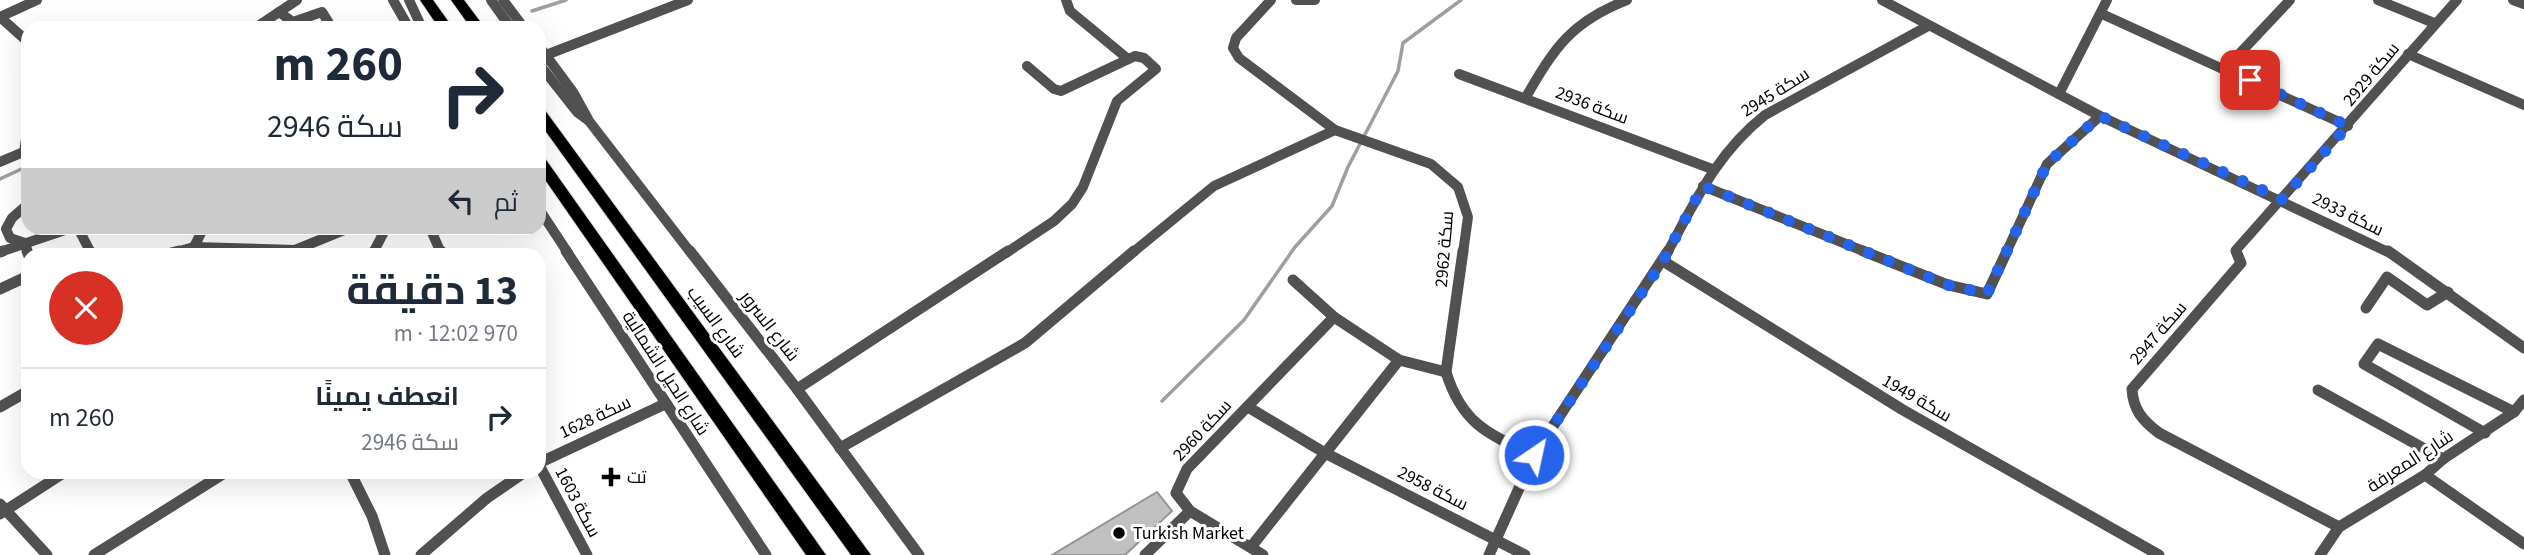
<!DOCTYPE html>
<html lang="ar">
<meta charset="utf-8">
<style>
body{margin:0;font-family:"Source Sans 3",Cairo,sans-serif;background:#f2f2f3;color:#1f2937;direction:rtl;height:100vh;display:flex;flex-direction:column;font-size:26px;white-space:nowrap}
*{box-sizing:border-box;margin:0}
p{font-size:23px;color:#747a83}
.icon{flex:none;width:38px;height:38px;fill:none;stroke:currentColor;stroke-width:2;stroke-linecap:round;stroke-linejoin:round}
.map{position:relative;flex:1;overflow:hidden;direction:ltr}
.sheet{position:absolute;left:21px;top:248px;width:525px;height:231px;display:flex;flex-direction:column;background:#fff;border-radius:21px;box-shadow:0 7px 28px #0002;direction:rtl}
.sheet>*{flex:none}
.top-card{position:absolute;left:21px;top:21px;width:525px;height:214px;border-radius:21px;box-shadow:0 7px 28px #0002;direction:rtl;background:#fff;color:#1f2937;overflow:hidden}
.pin{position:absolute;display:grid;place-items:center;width:60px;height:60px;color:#fff;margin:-30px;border-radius:14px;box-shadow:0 4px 10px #0006}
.me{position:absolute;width:77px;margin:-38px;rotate:34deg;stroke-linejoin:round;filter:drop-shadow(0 0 5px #0008)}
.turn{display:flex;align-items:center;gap:24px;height:147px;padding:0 28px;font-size:32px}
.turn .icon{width:91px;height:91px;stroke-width:2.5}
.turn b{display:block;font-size:49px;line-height:60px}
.then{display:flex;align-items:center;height:66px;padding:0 28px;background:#0003;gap:14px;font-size:26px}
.round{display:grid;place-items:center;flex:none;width:74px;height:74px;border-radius:37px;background:#f2f2f3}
.head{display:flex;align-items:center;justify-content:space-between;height:119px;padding:0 28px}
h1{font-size:42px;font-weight:700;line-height:52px}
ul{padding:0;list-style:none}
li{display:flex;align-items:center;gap:21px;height:98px;padding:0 28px;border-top:2px solid #e0e1e3}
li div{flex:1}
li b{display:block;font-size:26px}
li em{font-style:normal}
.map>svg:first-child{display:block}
</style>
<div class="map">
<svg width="2524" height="555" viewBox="0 0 2524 555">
<rect width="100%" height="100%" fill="#fff"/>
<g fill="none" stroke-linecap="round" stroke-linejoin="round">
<g stroke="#9f9f9f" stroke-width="3.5">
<path d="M 532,11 L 566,0"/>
<path d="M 0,179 L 28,166"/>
<path d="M 1162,401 L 1244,320 L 1295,247 L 1332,206 L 1348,167 L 1398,71 L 1403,43 L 1461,0"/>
</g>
</g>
<path fill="#c0c0c0" stroke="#959595" stroke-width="2" d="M 1157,492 L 1172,511 L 1125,555 L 1052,555 Z"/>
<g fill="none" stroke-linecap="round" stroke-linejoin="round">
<g stroke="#dbdbdb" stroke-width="2">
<g id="highway">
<path d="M 420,0 L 433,0 L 453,28 L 439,28 Z"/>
<path d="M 451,0 L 464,0 L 485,28 L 471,28 Z"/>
<path d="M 539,107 L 544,109 L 871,555 L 851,555 L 539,122 Z"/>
<path d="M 539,155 L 544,157 L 826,555 L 806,555 L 539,171 Z"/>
</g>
</g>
<g stroke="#515151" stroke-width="10">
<path d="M 393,0 L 409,28"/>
<path d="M 409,0 L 422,28"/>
<path d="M 491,0 L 511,28"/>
<path d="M 503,0 L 524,28"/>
<path d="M 1066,0 L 1070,11 L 1128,59"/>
<path d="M 1271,0 L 1236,38 L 1233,48 L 1239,58 L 1335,130 L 1431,164 L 1458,187 L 1468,217 L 1463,253"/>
<path d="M 1296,0 L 1315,0"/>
<path d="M 1882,0 L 2100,116 L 2390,253"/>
<path d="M 2378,0 L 2434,23"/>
<path d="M 2513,0 L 2524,4"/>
<path d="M 279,12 L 293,22 L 322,12 L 332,28"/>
<path d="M 2102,14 L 2348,126"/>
<path d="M 255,28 L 297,0"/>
<path d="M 277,28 L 293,22"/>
<path d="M 28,42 L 0,17 L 37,0"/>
<path d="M 539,46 L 573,92 L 588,119"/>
<path d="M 2408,54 L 2524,105"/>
<path d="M 546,55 L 688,0"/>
<path d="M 539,64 L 577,112 L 589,121 L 691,253"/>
<path d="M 2226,68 L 2290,0"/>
<path d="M 1459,74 L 1712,169"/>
<path d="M 2059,94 L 2107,0"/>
<path d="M 1526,97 C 1555,47 1571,22 1627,0"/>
<path d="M 24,152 L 28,126"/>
<path d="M 0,162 L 28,150"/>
<path d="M 1703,186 L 1868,253"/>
<path d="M 539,209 L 568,253"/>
<path d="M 78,228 L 91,253"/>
<path d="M 430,228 L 441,253"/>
<path d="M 194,247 L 201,233 L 197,228"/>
<path d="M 0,252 L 71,228"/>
<path d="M 28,253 L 25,243 L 10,238 L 6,229 L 12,218 L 28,204"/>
<path d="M 172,253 L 194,247 L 295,250 L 349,228"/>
<path d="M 373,253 L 386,228"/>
<path d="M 1006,253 L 1054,221 L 1072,204 L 1083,187 L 1117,101 L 1156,69 L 1144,58 L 1135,56 L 1061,91 L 1054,89 L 1027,66"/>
<path d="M 1132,253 L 1214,186 L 1335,130"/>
<path d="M 1667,253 C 1696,200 1717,153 1765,115 L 1928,26"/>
<path d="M 2006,253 L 2047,164 L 2100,116"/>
<path d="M 2237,253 L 2236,250 L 2457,0"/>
</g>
<g stroke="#515151" stroke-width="11">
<path d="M 27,251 L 29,256"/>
<path d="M 90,251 L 93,256"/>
<path d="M 441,251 L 443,256"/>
<path d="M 566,251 L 766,555"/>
<path d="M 690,251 L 797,389 L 919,555"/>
<path d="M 1463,251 L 1446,372 C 1462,424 1488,434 1534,455"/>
<path d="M 1863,251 L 1948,285 L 1987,294 L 2007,251"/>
<path d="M 2236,251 L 2241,263 L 2132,389 C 2133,410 2143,421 2159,433 L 2339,527"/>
<path d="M 2388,251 L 2524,348"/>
<path d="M 0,252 L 3,251"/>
<path d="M 159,256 L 179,251"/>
<path d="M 371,256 L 374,251"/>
<path d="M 1663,261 L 1903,410 L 2159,555"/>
<path d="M 1293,280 L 1334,317 L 1399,360 L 1446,372"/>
<path d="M 0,289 L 28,276"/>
<path d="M 2366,308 L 2387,277 L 2427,305 L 2448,292"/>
<path d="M 797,389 L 1008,251"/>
<path d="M 2318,390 L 2443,459"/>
<path d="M 0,407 L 28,391"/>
<path d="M 1248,407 L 1325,453 L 1525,555"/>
<path d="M 2485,433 L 2364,364 L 2378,344 L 2514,412"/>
<path d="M 840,448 L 1025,343 L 1134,251"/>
<path d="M 539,463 L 665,404"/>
<path d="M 539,465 L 587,555"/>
<path d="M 350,472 L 372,516 L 385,555"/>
<path d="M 2425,475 L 2524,544"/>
<path d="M 0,504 L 47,555"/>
<path d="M 0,514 L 65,472"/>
<path d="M 1251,547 L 1399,360"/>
<path d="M 94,555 L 226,472"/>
<path d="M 421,555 L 487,498 L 525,472"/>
<path d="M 1145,555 L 1190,511"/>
<path d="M 1263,555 L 1190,511 L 1176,493 L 1187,469 L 1334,317"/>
<path d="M 1489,555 L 1534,455 L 1668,251"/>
<path d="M 2320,555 L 2339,527 L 2425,475 L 2443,459 L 2514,412 L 2524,400"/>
</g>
<use href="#highway" fill="#000" fill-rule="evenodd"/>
</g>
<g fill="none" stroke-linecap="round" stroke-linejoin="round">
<path stroke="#2563eb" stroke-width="12" stroke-dasharray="0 21.6" d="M 1534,455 L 1663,261 L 1703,186 L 1948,285 L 1987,294 L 2047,164 L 2100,116 L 2282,199 L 2348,126 L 2250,80"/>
</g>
<g fill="#000" stroke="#fff" stroke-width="2.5">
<path d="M607.5 466.5h7v7h7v7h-7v7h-7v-7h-7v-7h7z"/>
<circle cx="1119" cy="533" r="7"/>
</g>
<g text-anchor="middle" stroke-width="6" stroke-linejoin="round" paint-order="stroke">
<g font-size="18" fill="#000" stroke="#fff">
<text transform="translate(2371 74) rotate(-50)" y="6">سكة 2929</text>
<text transform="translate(1775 92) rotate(-32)" y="6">سكة 2945</text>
<text transform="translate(1592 105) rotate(21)" y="6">سكة 2936</text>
<text transform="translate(2348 214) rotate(26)" y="6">سكة 2933</text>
<text transform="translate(1444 249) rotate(-85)" y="6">سكة 2962</text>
<text transform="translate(716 322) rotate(54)" y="6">شارع السيب</text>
<text transform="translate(770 326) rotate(52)" y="6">شارع السرور</text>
<text transform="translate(2158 333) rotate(-49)" y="6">سكة 2947</text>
<text transform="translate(666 373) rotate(57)" y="6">شارع الحيل الشمالية</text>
<text transform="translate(1917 398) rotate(30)" y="6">سكة 1949</text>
<text transform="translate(595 417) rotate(-25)" y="6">سكة 1628</text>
<text transform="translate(1202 430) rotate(-47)" y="6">سكة 2960</text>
<text transform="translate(2410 461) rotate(-33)" y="6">شارع المعرفة</text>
<text transform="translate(1433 488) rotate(27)" y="6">سكة 2958</text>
<text transform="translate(578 502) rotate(62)" y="6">سكة 1603</text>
</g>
<g font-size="18" fill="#000" stroke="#fff" text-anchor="start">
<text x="627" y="483">تت</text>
<text x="1133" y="539">Turkish Market</text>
</g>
</g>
</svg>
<div class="pin" style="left:2250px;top:80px;background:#d93025"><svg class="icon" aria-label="arrive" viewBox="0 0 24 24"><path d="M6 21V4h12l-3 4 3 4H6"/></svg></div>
<svg class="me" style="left:1534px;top:455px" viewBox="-20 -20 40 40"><circle r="17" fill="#2563eb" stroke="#fff" stroke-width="3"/><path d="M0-11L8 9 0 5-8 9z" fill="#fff"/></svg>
<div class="top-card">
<div class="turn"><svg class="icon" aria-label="right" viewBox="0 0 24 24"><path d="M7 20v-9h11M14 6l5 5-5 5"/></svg><div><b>260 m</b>سكة 2946</div></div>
<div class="then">ثم<svg class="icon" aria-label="left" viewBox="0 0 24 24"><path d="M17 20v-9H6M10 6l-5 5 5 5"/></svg></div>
</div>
<section class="sheet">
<div class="head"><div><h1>13 دقيقة</h1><p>970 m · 12:02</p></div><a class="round" style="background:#d93025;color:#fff"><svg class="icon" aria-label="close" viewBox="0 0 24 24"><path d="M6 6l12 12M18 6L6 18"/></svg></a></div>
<ul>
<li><svg class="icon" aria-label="right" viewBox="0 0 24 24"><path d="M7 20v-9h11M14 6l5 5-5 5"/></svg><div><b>انعطف يمينًا</b><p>سكة 2946</p></div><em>260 m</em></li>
</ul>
</section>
</div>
